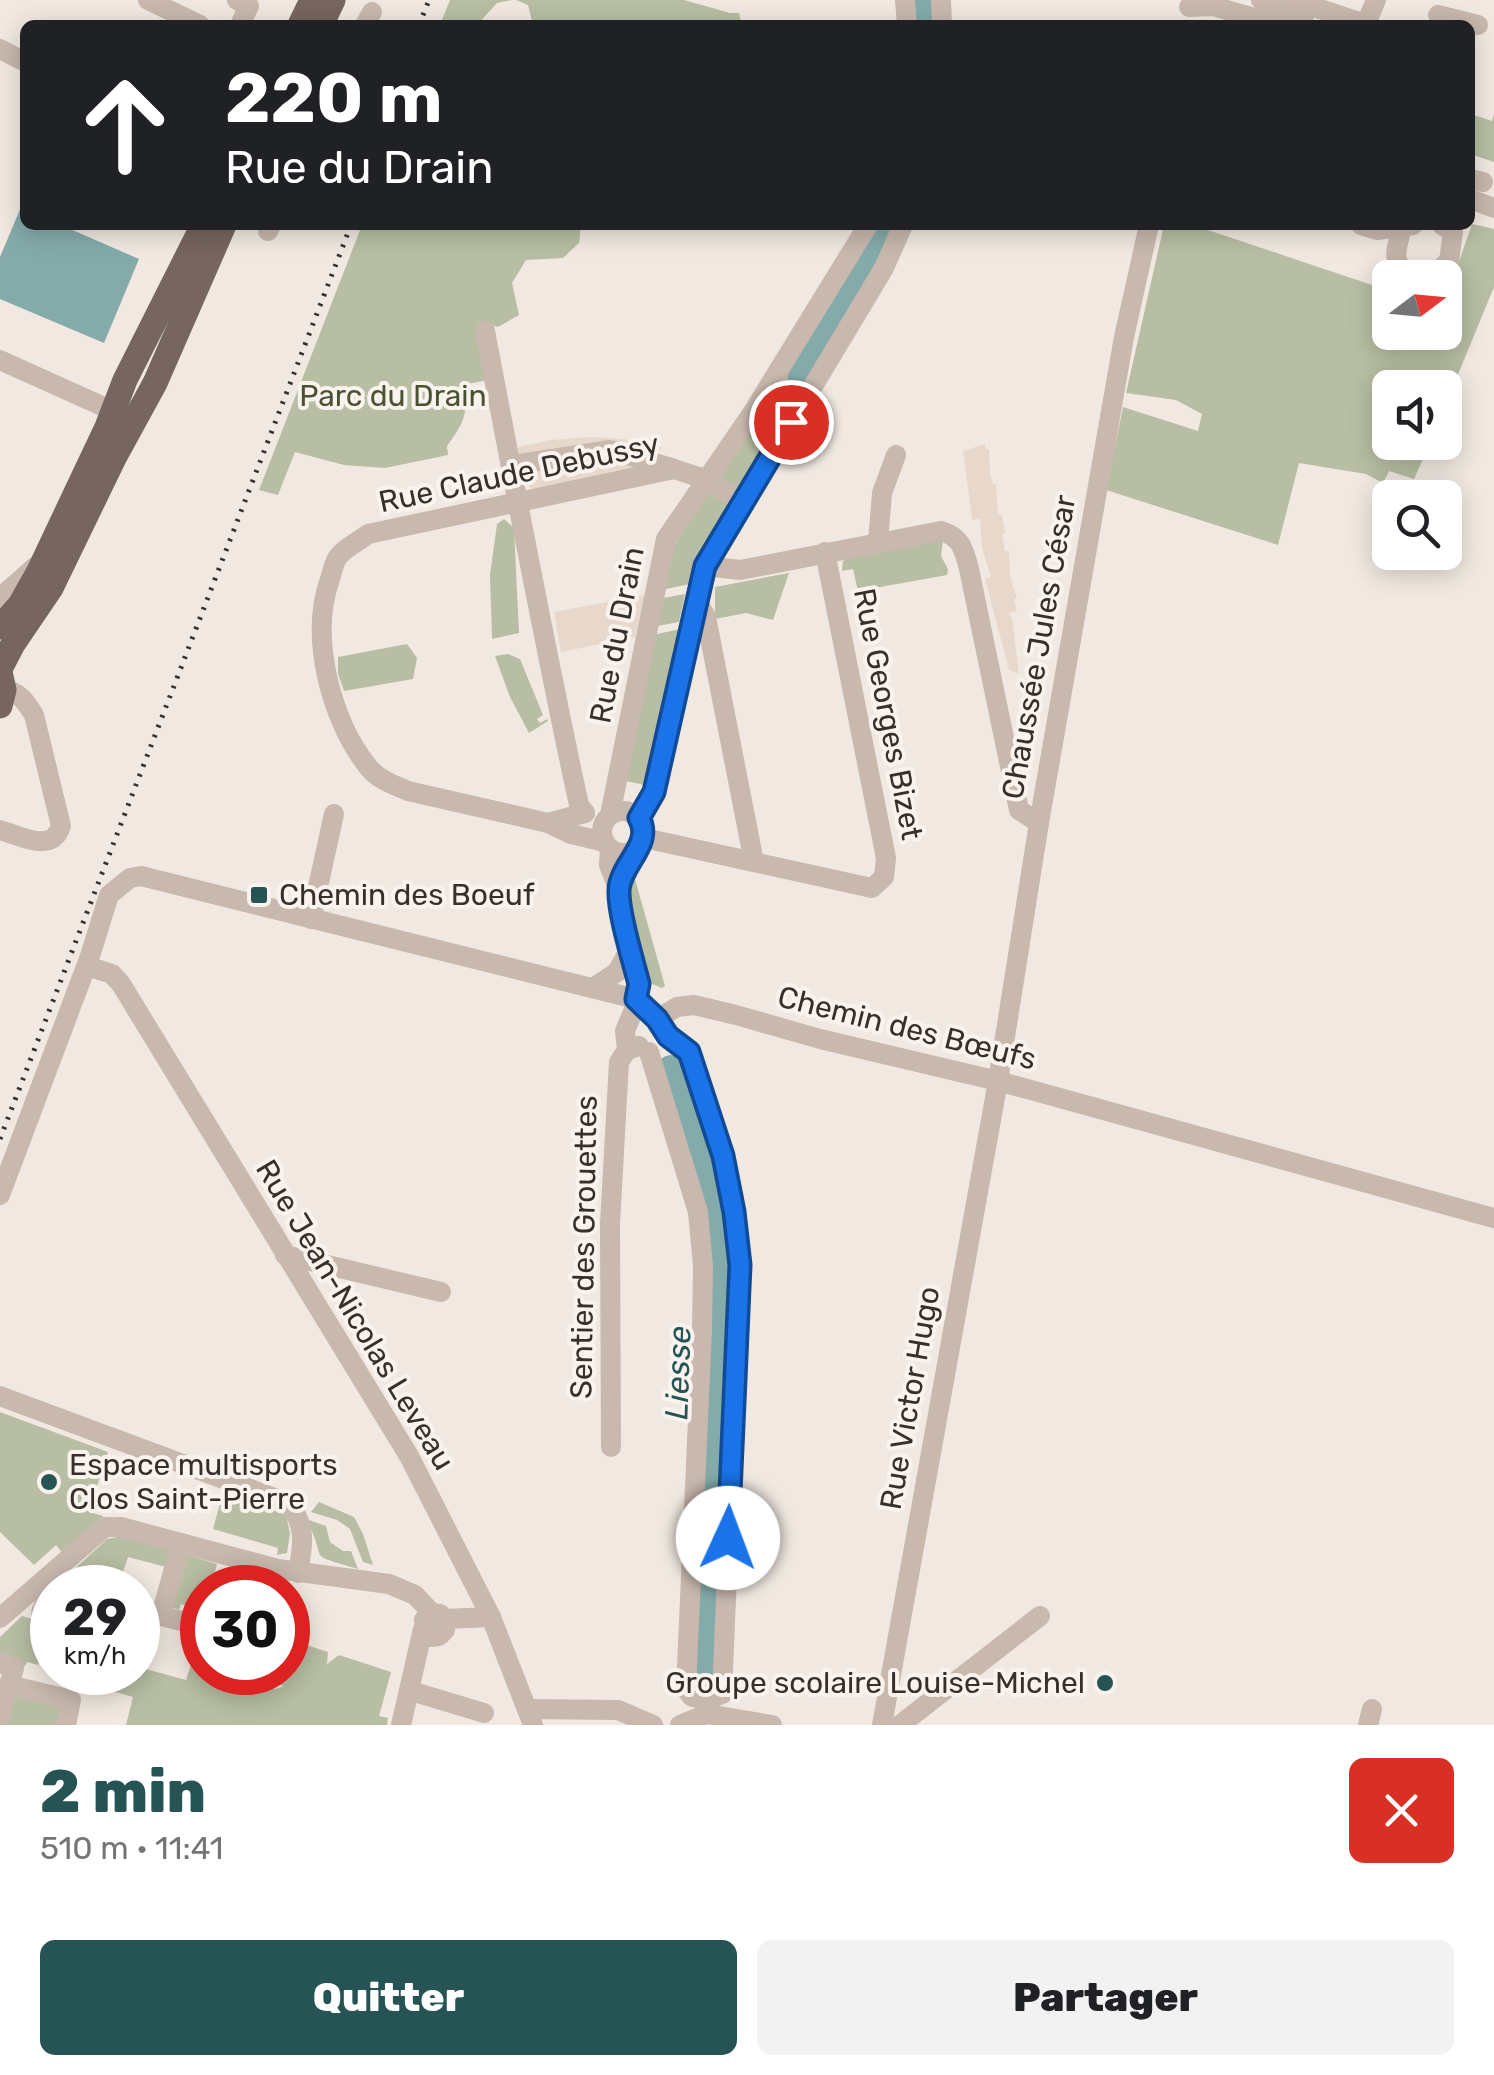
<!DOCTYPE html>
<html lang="fr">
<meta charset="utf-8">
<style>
body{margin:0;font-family:Rubik,sans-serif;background:#f2f2f2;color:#202124;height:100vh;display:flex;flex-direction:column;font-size:38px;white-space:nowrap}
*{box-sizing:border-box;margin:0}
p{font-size:32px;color:#757577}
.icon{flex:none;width:55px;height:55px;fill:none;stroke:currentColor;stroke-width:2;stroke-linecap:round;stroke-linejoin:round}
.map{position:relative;height:1725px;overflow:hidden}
.panel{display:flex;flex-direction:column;background:#fff;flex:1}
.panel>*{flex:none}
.banner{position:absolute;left:20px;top:20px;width:1455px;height:210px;border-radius:15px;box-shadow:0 5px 25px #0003;background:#202124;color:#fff;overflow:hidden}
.needle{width:65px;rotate:74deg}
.fabs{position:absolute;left:1372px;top:260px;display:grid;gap:20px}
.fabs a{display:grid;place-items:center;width:90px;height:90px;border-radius:15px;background:#fff;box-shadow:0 5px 25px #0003;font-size:50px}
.speed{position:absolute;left:30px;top:1565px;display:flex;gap:20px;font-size:50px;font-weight:700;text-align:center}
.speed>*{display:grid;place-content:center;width:130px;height:130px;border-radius:50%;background:#fff;box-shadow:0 5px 25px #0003;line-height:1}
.speed small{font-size:25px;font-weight:400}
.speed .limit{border:15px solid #d22;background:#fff;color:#111}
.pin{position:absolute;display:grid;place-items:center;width:85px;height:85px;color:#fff;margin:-42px;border:5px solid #fff;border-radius:50%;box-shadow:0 2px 10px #0007}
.me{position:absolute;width:110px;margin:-55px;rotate:2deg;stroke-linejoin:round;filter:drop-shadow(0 0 8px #0008)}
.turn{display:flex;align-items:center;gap:35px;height:210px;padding:0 40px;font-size:45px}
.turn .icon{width:130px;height:130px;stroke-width:2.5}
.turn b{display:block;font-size:70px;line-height:85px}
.round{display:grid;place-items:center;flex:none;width:105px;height:105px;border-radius:15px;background:#f2f2f2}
.summary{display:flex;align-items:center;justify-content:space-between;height:170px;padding:0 40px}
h1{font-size:60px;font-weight:800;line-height:75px;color:#265454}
.action{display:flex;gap:20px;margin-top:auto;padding:20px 40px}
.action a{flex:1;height:115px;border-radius:15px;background:#265454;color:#fff;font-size:40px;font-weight:800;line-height:115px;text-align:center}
.action a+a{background:#f2f2f2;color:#202124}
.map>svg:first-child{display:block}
</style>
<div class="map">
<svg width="1494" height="1725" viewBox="0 0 1494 1725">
<rect width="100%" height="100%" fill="#f1e9e1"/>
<g fill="#b7bea3">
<path d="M 450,0 L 512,0 L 497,3 L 477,25 L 440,25 Z"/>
<path d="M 516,0 L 684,0 L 730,13 L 739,13 L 742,25 L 533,25 L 528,5 Z"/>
<path d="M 1494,114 L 1494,162 L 1470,154 L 1470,126 L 1474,115 L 1492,121 Z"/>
<path d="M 1472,224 L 1494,229 L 1494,287 L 1445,406 L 1445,388 L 1390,388 L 1390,442 L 1430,443 L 1414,479 L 1389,471 L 1383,483 L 1366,474 L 1299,463 L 1278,545 L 1106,490 L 1123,407 L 1198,431 L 1202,414 L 1176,400 L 1126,393 L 1164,225 L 1193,225 L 1390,291 L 1390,332 L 1445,332 L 1445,302 Z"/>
<path d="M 362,225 L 581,225 L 579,243 L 563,258 L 526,260 L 512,283 L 519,315 L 498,327 L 485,323 L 494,379 L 461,385 C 470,412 464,423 447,446 L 448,455 L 385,468 L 344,465 L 295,452 L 278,495 L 259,490 Z"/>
<path d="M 792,363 L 810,375 L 743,492 L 715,476 Z"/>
<path d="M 706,491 L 726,503 L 730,510 L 707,543 L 690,584 L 661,590 L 674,546 Z"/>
<path d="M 504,519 L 514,528 L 519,633 L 492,639 L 490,575 L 497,524 Z"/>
<path d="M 943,540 L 941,556 L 948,569 L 947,575 L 858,591 L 853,569 L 842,571 L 843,561 L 850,555 Z"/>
<path d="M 789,573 L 773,620 L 746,613 L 715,619 L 715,587 Z"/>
<path d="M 685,594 L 679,622 L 657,626 L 663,598 Z"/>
<path d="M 681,629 L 649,786 L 621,780 L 652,635 Z"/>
<path d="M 407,644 L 417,658 L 413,679 L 344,691 L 338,674 L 338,657 Z"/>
<path d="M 508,654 L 520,659 L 543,715 L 537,719 L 540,723 L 547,719 L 548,721 L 529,733 L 510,697 L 495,656 Z"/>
<path d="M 630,879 L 635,879 L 665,986 L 662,988 L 647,982 L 626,885 Z"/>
<path d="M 0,1412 L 108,1452 L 89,1512 L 103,1516 L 103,1524 L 64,1555 L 56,1545 L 34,1565 L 0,1532 Z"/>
<path d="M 223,1492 L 286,1515 L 290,1533 L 287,1553 L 277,1555 L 278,1548 L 213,1529 Z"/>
<path d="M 319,1502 L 354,1517 L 363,1534 L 373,1565 L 363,1562 L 350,1529 L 337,1520 L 311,1512 Z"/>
<path d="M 306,1519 L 326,1526 L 330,1542 L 343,1551 L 351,1551 L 358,1569 C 302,1552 330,1564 306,1519 Z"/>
<path d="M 123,1536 L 173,1551 L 170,1568 L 128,1557 L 118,1587 L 54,1588 L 107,1539 Z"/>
<path d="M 181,1553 L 217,1564 L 215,1572 L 221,1574 L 216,1585 L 202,1588 L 202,1615 L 199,1614 L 199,1609 L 181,1604 L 179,1610 L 174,1608 L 171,1599 Z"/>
<path d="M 138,1613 L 155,1618 L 142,1668 L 186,1680 L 201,1634 L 202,1672 L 253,1673 C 258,1687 270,1693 284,1686 L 273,1683 L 275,1673 L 288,1672 L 288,1639 L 328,1652 L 327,1664 L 339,1655 L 391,1672 L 379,1716 L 388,1718 L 387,1725 L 126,1725 L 133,1697 L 84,1683 L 87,1673 L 138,1672 Z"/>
<path d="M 22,1616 L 52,1625 L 52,1641 L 46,1639 L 38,1665 L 27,1662 L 25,1666 L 0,1659 L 0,1637 Z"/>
<path d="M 14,1694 L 65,1708 L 61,1725 L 0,1725 Z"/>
</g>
<g fill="#e7d8cb">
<path d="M 592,437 L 647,441 L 662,448 L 638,473 L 535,490 L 523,483 L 518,447 L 551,440 Z"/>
<path d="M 985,444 L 986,449 L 989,449 L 990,474 L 993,484 L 996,484 L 998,515 L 1002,515 L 1005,533 L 1002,534 L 1005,551 L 1009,551 L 1010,576 L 1017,598 L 1014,599 L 1017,611 L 1008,613 L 1012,618 L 1019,674 L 1009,670 L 985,579 L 991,577 L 982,548 L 980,519 L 972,520 L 972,517 L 963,451 Z"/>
<path d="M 645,595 L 635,637 L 561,652 L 554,612 Z"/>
</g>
<path fill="#84abaa" d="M 21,207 L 25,209 L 25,225 L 61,225 L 139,259 L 104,343 L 0,299 L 0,257 Z"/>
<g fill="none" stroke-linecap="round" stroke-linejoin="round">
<g stroke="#84abaa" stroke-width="28">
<path d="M 920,0 L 921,25"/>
<path d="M 801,372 L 888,225"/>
<path d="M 671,1069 L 703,1172 L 717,1266 L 702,1685"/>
</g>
<g stroke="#c8b8ae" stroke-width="20">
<path d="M 148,0 L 200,25"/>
<path d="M 237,0 L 249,6 L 240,25"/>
<path d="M 905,0 L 907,25"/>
<path d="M 941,0 L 942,25"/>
<path d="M 1261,0 L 1304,16"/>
<path d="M 1293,0 L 1368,25"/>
<path d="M 1189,7 L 1213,6 L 1278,25"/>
<path d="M 1438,15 L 1478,25"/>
<path d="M 1366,24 L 1376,0"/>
<path d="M 365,25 L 372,12"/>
<path d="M 0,49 L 25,62"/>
<path d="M 1470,179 L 1483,182"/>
<path d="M 1470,199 L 1494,208"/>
<path d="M 1361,225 L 1377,230 L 1413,225"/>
<path d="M 1402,227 C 1396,253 1388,264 1417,278"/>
<path d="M 268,231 L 271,225"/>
<path d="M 1430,278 L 1449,261 L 1453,232 L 1442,225"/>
<path d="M 485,331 C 515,489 545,648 579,805 L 585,813"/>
<path d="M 0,360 L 113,411"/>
<path d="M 513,465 L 610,450 L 672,468"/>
<path d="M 878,542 L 882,493 L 896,455"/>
<path d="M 705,566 L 740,570 L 941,531 C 961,537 964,549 969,569 L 1019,810 L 1039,823"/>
<path d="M 0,598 L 36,566"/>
<path d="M 698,603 L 706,617 L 754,862"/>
<circle cx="623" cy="832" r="21"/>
<path d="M 585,813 L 548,823 L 408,791 C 394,785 379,780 369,768 C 331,721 309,637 330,579 C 332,573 334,562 338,557 C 344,548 360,541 368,534 L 674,469 L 705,479 L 743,503"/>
<path d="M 610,815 L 666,539 L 753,412 L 868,225"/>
<path d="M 639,818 L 654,792 L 705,566 L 884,268 L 903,225"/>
<path d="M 548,823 L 571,834 L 605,842"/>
<path d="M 0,830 C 21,836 52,854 61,826 L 34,715 C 26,702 19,691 4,690"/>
<path d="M 644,838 L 872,888 L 884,877 L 886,858 L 825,552"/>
<path d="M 610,848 L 609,865 L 618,888 L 639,984 L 635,1007 L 625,1031 L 627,1050 L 639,1046"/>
<path d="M 311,919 L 334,814"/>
<path d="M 87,966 L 112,974 L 121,984 L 409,1456 L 491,1617 L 533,1725"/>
<path d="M 593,988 L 617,972 L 630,949"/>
<path d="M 649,1052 L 698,1212 L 703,1266 L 702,1330 L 686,1689 L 692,1697 L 707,1700 L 722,1694 L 740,1265 L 734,1212 L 723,1156 L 689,1051 L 668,1036"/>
<path d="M 0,1195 L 90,956 L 109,895 L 130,878 L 141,876 L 636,999 L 657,1019 L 677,1007 L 694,1005 L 736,1015 L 820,1039 L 998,1081 L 1494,1218"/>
<path d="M 285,1255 L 441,1292"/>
<path d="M 0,1396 L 288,1503 C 307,1525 303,1546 298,1573"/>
<path d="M 611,1447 L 610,1224 L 619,1062 L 627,1050"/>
<path d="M 181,1543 L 161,1616 L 198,1625"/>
<path d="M 268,1588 L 274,1568"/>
<path d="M 47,1600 L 41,1612 L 52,1616"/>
<path d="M 0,1618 L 105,1527 L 121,1527 L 278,1569 L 389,1584 L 415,1595 L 432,1613"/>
<path d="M 445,1619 L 445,1630 L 439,1636 L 431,1637 L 426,1633 L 424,1620 L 431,1613 L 440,1614 L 445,1619 L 491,1617"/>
<path d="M 0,1663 L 14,1668 L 9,1685 L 71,1700 L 66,1725"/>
<path d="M 411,1691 L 484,1713"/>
<path d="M 527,1709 L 618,1710 L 653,1725"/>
<path d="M 0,1717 L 9,1685"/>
<path d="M 401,1725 L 423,1629"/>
<path d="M 680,1725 L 707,1714 L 772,1725"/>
<path d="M 882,1725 L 998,1081 L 1039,823 L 1124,337 L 1149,225"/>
<path d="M 900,1725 L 1040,1616"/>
<path d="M 1368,1725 L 1372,1709"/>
</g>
<g stroke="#77655f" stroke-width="25">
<path d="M 300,25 L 312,0"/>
<path d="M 321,25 L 333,0"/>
<path d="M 0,627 L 20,605 L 38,573 L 107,427 L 125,380 L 203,225"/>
<path d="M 0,669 L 13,644 L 51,588 L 114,458 L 155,383 L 224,225"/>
<path d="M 0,672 L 4,690 L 0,706"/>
</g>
<g stroke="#372f2c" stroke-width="5" stroke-dasharray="2.5 8" stroke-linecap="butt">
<path d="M 419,25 L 429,0"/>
<path d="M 0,1139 L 351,225"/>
</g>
</g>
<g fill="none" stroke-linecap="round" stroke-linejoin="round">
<g stroke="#114b97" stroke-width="25">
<path id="route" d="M 728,1538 L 740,1265 L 734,1212 L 723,1156 L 689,1052 L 668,1036 L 657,1019 L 636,999 L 639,984 C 633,960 618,913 619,890 C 620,864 654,844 639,818 L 654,792 L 705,566 L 791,422"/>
</g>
<use href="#route" stroke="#1a73e8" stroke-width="18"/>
</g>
<g fill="#265454" stroke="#f9f3ee" stroke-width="4">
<rect x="249" y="885" width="20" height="20" rx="5"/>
<circle cx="49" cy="1482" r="10"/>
<circle cx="1105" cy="1683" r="10"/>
</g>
<g text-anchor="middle" stroke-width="8" stroke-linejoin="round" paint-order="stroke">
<g font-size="30" fill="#495332" stroke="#f9f3ee">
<text x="393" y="406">Parc du Drain</text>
</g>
<g font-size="30" fill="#372f2c" stroke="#f9f3ee">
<text transform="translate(519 473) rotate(-12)" y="10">Rue Claude Debussy</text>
<text transform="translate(617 635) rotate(-79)" y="10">Rue du Drain</text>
<text transform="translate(1039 647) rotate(-80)" y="10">Chaussée Jules César</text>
<text transform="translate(888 714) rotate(79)" y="10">Rue Georges Bizet</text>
<text transform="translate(907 1028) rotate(14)" y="10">Chemin des Bœufs</text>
<text transform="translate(584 1247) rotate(-89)" y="10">Sentier des Grouettes</text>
<text transform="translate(355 1315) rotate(59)" y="10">Rue Jean-Nicolas Leveau</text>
<text transform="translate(910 1398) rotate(-80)" y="10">Rue Victor Hugo</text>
</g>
<g font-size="30" fill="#372f2c" stroke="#f9f3ee" text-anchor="start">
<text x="279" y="905">Chemin des Boeuf</text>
<text x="69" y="1475">Espace multisports<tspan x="69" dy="34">Clos Saint-Pierre</tspan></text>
<text x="1085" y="1693" text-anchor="end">Groupe scolaire Louise-Michel</text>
</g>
<g font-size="32" font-style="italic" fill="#265454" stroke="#f9f3ee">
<text transform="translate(678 1373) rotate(-88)" y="11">Liesse</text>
</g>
</g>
</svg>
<div class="fabs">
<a><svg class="needle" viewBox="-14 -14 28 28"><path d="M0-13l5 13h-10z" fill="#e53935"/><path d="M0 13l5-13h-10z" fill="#757577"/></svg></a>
<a><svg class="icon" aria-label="sound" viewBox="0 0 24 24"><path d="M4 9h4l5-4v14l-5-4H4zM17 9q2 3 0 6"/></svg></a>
<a><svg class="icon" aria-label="search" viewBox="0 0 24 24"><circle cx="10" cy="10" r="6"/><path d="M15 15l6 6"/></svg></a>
</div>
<div class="speed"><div>29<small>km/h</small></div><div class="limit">30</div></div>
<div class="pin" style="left:791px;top:422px;background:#d93025"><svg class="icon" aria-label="arrive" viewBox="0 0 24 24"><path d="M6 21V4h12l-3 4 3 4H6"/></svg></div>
<svg class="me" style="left:728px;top:1538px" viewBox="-20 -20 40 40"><circle r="19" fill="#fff"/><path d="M0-13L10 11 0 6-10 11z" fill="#1a73e8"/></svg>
<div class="banner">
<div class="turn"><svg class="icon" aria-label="ahead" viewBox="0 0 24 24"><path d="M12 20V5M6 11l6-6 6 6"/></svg><div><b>220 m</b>Rue du Drain</div></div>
</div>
</div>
<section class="panel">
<div class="summary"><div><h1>2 min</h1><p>510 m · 11:41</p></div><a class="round" style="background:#d93025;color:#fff"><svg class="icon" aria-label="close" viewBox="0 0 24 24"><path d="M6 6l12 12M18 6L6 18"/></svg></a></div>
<div class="action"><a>Quitter</a><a>Partager</a></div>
</section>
